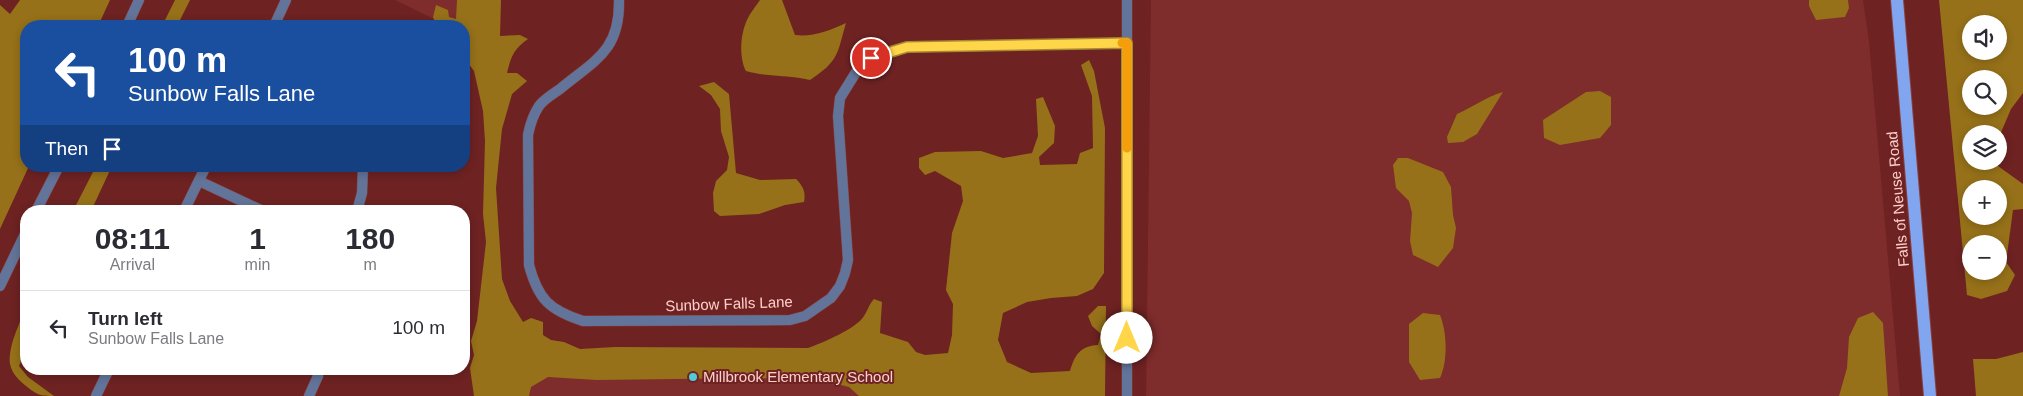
<!DOCTYPE html>
<meta charset="utf-8">
<style>
body{margin:0;font-family:Helvetica,sans-serif;background:#f7f7f7;color:#2b2b33;height:100vh;display:flex;flex-direction:column;font-size:19px;white-space:nowrap}
*{box-sizing:border-box;margin:0}
p{font-size:16px;color:#7c7c81}
.icon{flex:none;width:28px;height:28px;fill:none;stroke:currentColor;stroke-width:2;stroke-linecap:round;stroke-linejoin:round}
.map{position:relative;flex:1;overflow:hidden}
.sheet{position:absolute;left:20px;top:205px;width:450px;height:170px;display:flex;flex-direction:column;background:#fff;border-radius:20px;box-shadow:0 2px 8px #0003}
.sheet>*{flex:none}
.banner{position:absolute;left:20px;top:20px;width:450px;height:152px;border-radius:20px;box-shadow:0 2px 8px #0003;background:#1a4fa0;color:#fff;overflow:hidden}
.tools{position:absolute;left:1962px;top:15px;display:grid;gap:10px}
.tools a{display:grid;place-items:center;width:45px;height:45px;border-radius:50%;background:#fff;box-shadow:0 2px 8px #0003;font-size:25px}
.pin{position:absolute;display:grid;place-items:center;width:42px;height:42px;color:#fff;margin:-21px;border:2px solid #fff;border-radius:50%;box-shadow:0 1px 5px #0007}
.me{position:absolute;width:55px;margin:-28px;rotate:0deg;stroke-linejoin:round;filter:drop-shadow(0 0 4px #0008)}
.turn{display:flex;align-items:center;gap:18px;height:105px;padding:0 25px;font-size:22px}
.turn .icon{width:65px;height:65px;stroke-width:2.5}
.turn b{display:block;font-size:35px;line-height:42px}
.then{display:flex;align-items:center;height:48px;padding:0 25px;background:#0003;gap:10px;font-size:19px}
.eta{display:flex;justify-content:space-evenly;align-items:center;height:85px;text-align:center}
.eta b{font-size:30px;font-weight:800;line-height:35px}
ul{padding:0;list-style:none}
li{display:flex;align-items:center;gap:15px;height:75px;padding:0 25px;border-top:1px solid #e1e1e2}
li div{flex:1}
li b{display:block;font-size:19px}
li em{font-style:normal}
.map>svg:first-child{display:block}
</style>
<div class="map">
<svg width="2023" height="396" viewBox="0 0 2023 396">
<rect width="100%" height="100%" fill="#6e2222"/>
<g fill="#7e2c2c">
<path d="M 395,0 L 476,0 L 464,26 L 448,26 Z"/>
<path d="M 1151,0 L 1863,0 L 1869,41 L 1900,396 L 1146,396 Z"/>
<path d="M 482,354 L 903,359 L 904,396 L 483,396 Z"/>
</g>
<g fill="#967119" fill-rule="evenodd">
<path d="M 20,0 L 110,0 L 98,26 L 26,26 L 26,166 L 29,166 L 0,229 L 0,5 L 10,14 Z"/>
<path d="M 175,0 L 190,0 L 177,26 L 162,26 Z"/>
<path d="M 457,0 L 501,0 L 500,36 L 520,35 L 528,39 C 514,49 511,56 507,73 L 517,73 L 527,81 L 512,94 L 502,129 L 496,188 L 502,279 L 510,301 L 523,322 L 531,318 L 543,322 L 543,335 L 551,340 L 564,342 L 580,349 L 615,347 L 808,348 C 822,343 856,329 864,316 C 868,310 869,304 874,299 L 882,302 L 880,333 L 908,342 L 916,352 L 925,355 L 948,353 L 952,335 L 953,304 L 946,290 L 952,233 L 963,201 L 961,186 L 935,171 L 925,175 L 919,168 L 919,158 L 935,152 L 981,151 L 1003,158 L 1032,153 L 1038,136 L 1036,99 L 1043,97 L 1055,126 L 1054,143 L 1039,157 L 1040,165 L 1077,164 L 1080,153 L 1093,148 L 1092,96 L 1081,65 L 1089,60 L 1094,71 L 1105,128 L 1104,273 L 1093,289 L 1077,296 L 1051,298 L 1027,302 L 1003,313 L 998,340 L 1007,362 L 1031,373 L 1070,371 C 1075,355 1080,346 1098,345 L 1101,334 L 1092,326 L 1088,316 L 1098,306 L 1106,306 L 1105,396 L 859,396 L 849,387 L 821,380 L 753,378 L 597,380 L 548,377 L 531,387 L 529,396 L 474,396 L 470,368 L 474,355 L 471,341 L 477,321 L 486,242 L 483,214 L 485,141 L 483,111 L 474,71 L 464,57 L 464,26 L 437,26 L 433,17 L 436,5 L 448,10 L 449,17 L 456,19 Z"/>
<path d="M 760,0 L 782,0 L 795,35 C 813,37 829,31 846,23 C 837,54 839,61 810,80 C 789,75 767,77 746,71 C 739,58 740,35 747,20 C 750,13 756,6 760,0 Z"/>
<path d="M 1809,0 L 1848,0 L 1849,8 L 1845,17 L 1816,20 L 1809,6 Z"/>
<path d="M 1939,0 L 2023,0 L 2023,93 L 2011,109 L 1999,137 L 1999,134 L 1971,134 L 1971,161 L 1991,161 L 2023,184 L 2023,209 L 2013,210 L 2006,262 L 2015,275 L 2007,291 L 1981,299 L 1967,295 ZM 1971,24 L 1999,24 L 1999,51 L 1971,51 ZM 1971,79 L 1999,79 L 1999,106 L 1971,106 ZM 1971,189 L 1999,189 L 1999,216 L 1971,216 ZM 1971,244 L 1999,244 L 1999,271 L 1971,271 Z"/>
<path d="M 714,82 L 729,94 L 736,173 L 760,180 L 796,179 C 803,186 806,192 804,202 L 785,205 L 759,214 L 720,216 L 714,211 L 713,193 L 716,181 L 727,170 L 729,157 L 721,131 L 720,109 L 711,95 L 699,86 Z"/>
<path d="M 1600,91 L 1611,97 L 1611,125 L 1600,138 L 1560,145 L 1544,138 L 1543,120 L 1586,92 Z"/>
<path d="M 1503,92 L 1477,134 L 1463,142 L 1448,143 L 1447,137 L 1457,114 C 1473,107 1486,97 1503,92 Z"/>
<path d="M 1398,158 L 1408,158 L 1443,172 L 1451,187 L 1453,215 L 1456,228 L 1453,248 L 1438,267 L 1413,255 L 1410,241 L 1412,213 L 1409,201 L 1396,188 L 1393,165 Z"/>
<path d="M 96,166 L 112,166 L 91,211 L 73,211 Z"/>
<path d="M 26,308 L 26,350 L 19,366 L 28,377 L 54,396 C 40,396 37,395 26,386 C 19,380 12,374 10,364 C 8,347 19,324 26,308 Z"/>
<path d="M 1873,312 L 1883,323 L 1888,396 L 1839,396 L 1847,368 L 1849,337 L 1858,318 Z"/>
<path d="M 1423,313 L 1440,315 C 1447,332 1448,361 1440,378 L 1420,380 L 1409,362 L 1409,324 Z"/>
<path d="M 2023,352 L 2023,396 L 1976,396 L 1973,359 L 1996,359 Z"/>
</g>
<g fill="none" stroke-linecap="round" stroke-linejoin="round">
<g stroke="#884140" stroke-width="11">
<g id="minor">
<path d="M 619,0 C 620,51 595,60 560,89 C 553,94 544,99 539,106 C 533,115 530,125 528,135 L 529,265 C 538,299 549,310 583,321 L 790,320 L 805,316 L 831,298 L 840,286 L 845,273 L 848,260 L 838,116 L 840,98 L 858,69 L 871,58 L 887,52 L 907,47 L 1127,43"/>
<path d="M 274,26 L 286,0"/>
<path d="M 199,181 L 263,211"/>
<path d="M 184,211 L 206,166"/>
<path d="M 357,211 L 362,193 L 363,166"/>
<path d="M 96,396 L 109,369"/>
<path d="M 309,396 L 318,376"/>
</g>
</g>
<g stroke="#884140" stroke-width="11">
<g id="tertiary">
<path d="M 127,26 L 139,0"/>
<path d="M 36,211 L 59,166"/>
<path d="M 0,286 L 26,232"/>
<path d="M 1127,396 L 1127,0"/>
</g>
</g>
<g stroke="#884140" stroke-width="14">
<path id="primary" d="M 1897,0 L 1930,396"/>
</g>
<use href="#minor" stroke="#627499" stroke-width="10"/>
<use href="#tertiary" stroke="#627499" stroke-width="10"/>
<use href="#primary" stroke="#81a5ef" stroke-width="12"/>
</g>
<g fill="none" stroke-linecap="round" stroke-linejoin="round">
<g stroke="#a68a30" stroke-width="12">
<path id="route" d="M 871,58 L 907,47 L 1127,43 L 1127,338"/>
</g>
<use href="#route" stroke="#ffd54a" stroke-width="9"/>
<path stroke="#f59e0b" stroke-width="9" d="M 1122,43 L 1127,43 L 1127,148"/>
</g>
<circle fill="#52cbd7" stroke="#6e2222" stroke-width="2" cx="693" cy="377" r="5"/>
<g text-anchor="middle" stroke-width="4" stroke-linejoin="round" paint-order="stroke">
<g font-size="15" fill="#fecfcb" stroke="#6e2222">
<text transform="translate(1898 199) rotate(-95)" y="5">Falls of Neuse Road</text>
<text transform="translate(729 304) rotate(-2)" y="5">Sunbow Falls Lane</text>
</g>
<g font-size="15" fill="#fecfcb" stroke="#6e2222" text-anchor="start">
<text x="703" y="382">Millbrook Elementary School</text>
</g>
</g>
</svg>
<div class="tools">
<a><svg class="icon" aria-label="sound" viewBox="0 0 24 24"><path d="M4 9h4l5-4v14l-5-4H4zM17 9q2 3 0 6"/></svg></a>
<a><svg class="icon" aria-label="search" viewBox="0 0 24 24"><circle cx="10" cy="10" r="6"/><path d="M15 15l6 6"/></svg></a>
<a><svg class="icon" aria-label="layers" viewBox="0 0 24 24"><path d="M12 4l9 5-9 5-9-5zM3 14l9 5 9-5"/></svg></a>
<a>+</a>
<a>−</a>
</div>
<div class="pin" style="left:871px;top:58px;background:#d93025"><svg class="icon" aria-label="arrive" viewBox="0 0 24 24"><path d="M6 21V4h12l-3 4 3 4H6"/></svg></div>
<svg class="me" style="left:1127px;top:338px" viewBox="-20 -20 40 40"><circle r="19" fill="#fff"/><path d="M0-13L10 11 0 6-10 11z" fill="#ffd54a"/></svg>
<div class="banner">
<div class="turn"><svg class="icon" aria-label="left" viewBox="0 0 24 24"><path d="M17 20v-9H6M10 6l-5 5 5 5"/></svg><div><b>100 m</b>Sunbow Falls Lane</div></div>
<div class="then">Then<svg class="icon" aria-label="arrive" viewBox="0 0 24 24"><path d="M6 21V4h12l-3 4 3 4H6"/></svg></div>
</div>
<section class="sheet">
<div class="eta">
<div><b>08:11</b><p>Arrival</p></div>
<div><b>1</b><p>min</p></div>
<div><b>180</b><p>m</p></div>
</div>
<ul>
<li><svg class="icon" aria-label="left" viewBox="0 0 24 24"><path d="M17 20v-9H6M10 6l-5 5 5 5"/></svg><div><b>Turn left</b><p>Sunbow Falls Lane</p></div><em>100 m</em></li>
</ul>
</section>
</div>
